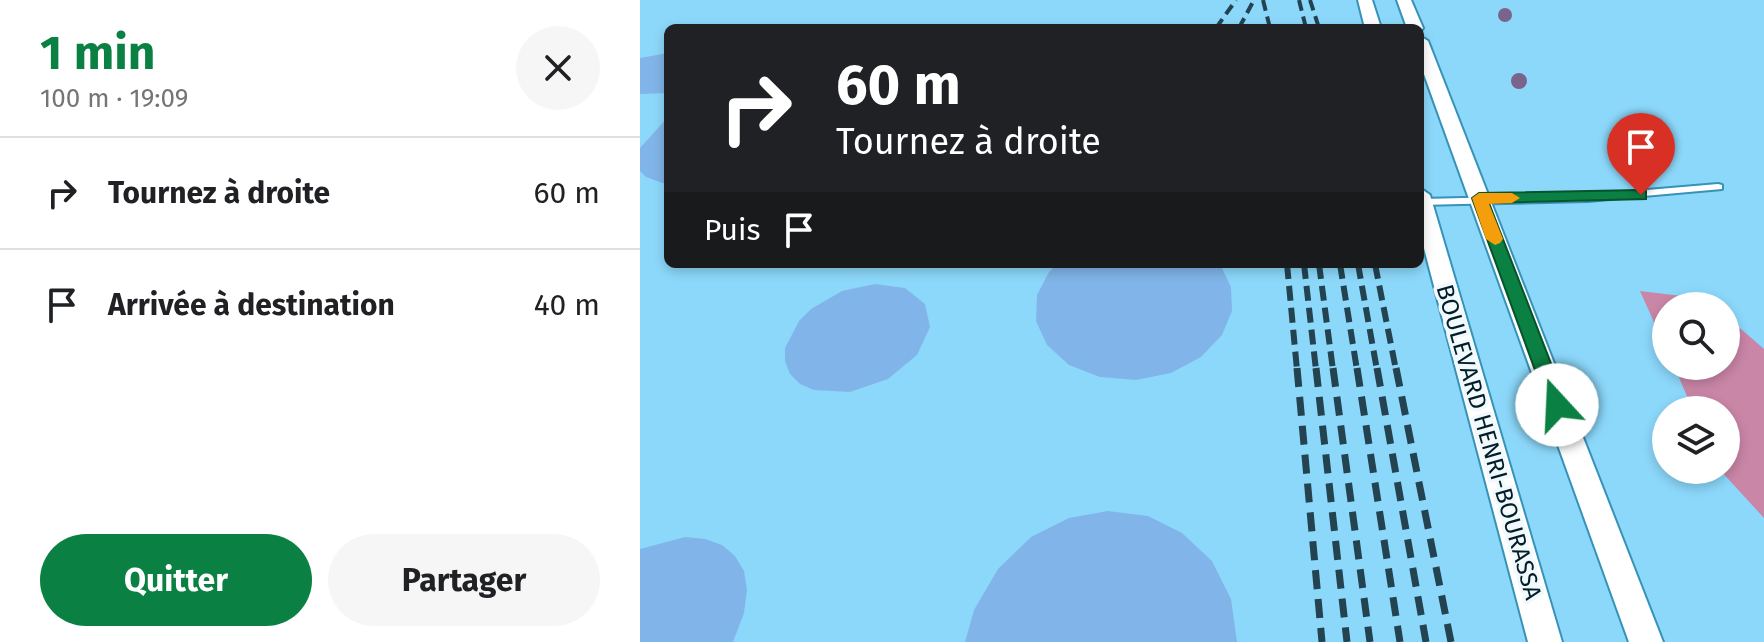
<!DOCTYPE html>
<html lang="fr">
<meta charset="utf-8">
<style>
body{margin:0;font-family:"Fira Sans",sans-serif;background:#f6f6f6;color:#202124;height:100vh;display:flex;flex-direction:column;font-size:30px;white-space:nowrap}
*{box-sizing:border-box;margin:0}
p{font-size:26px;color:#757577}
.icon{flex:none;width:44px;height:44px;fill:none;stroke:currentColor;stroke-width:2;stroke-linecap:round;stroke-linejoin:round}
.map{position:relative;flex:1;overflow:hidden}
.details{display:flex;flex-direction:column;background:#fff;width:640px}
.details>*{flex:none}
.hud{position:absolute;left:24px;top:24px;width:760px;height:244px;border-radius:12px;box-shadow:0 4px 12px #0003;background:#202124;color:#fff;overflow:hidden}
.buttons{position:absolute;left:1012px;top:292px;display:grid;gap:16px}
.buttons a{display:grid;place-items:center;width:88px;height:88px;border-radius:50%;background:#fff;box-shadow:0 4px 12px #0003;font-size:40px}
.pin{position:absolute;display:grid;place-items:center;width:68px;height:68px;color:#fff;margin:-82px -34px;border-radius:50% 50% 50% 0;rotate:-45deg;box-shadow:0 0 8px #0007}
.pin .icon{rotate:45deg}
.me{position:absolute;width:88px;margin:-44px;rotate:340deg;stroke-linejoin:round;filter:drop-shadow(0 0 6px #0008)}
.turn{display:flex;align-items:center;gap:28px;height:168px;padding:0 40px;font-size:36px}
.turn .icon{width:104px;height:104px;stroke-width:2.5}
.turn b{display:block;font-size:56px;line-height:68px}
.then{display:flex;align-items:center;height:76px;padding:0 40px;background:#0003;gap:16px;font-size:30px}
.round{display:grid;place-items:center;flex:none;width:84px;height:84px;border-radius:42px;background:#f6f6f6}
.overview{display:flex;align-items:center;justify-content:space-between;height:136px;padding:0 40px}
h1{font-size:48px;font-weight:700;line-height:60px;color:#0b8043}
.button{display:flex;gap:16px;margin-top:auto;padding:16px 40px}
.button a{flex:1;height:92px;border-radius:48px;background:#0b8043;color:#fff;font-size:32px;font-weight:700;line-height:92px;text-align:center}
.button a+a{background:#f6f6f6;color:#202124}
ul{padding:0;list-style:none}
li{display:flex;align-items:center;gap:24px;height:112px;padding:0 40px;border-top:2px solid #e0e0e0}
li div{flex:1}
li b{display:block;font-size:30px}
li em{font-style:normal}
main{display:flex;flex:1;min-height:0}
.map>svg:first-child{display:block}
</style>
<main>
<section class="details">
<div class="overview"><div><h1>1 min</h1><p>100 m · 19:09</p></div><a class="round"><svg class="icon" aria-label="close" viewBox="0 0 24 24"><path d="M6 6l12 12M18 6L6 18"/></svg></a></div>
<ul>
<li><svg class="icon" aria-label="right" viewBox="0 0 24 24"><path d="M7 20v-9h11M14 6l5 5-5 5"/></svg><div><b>Tournez à droite</b></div><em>60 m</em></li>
<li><svg class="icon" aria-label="arrive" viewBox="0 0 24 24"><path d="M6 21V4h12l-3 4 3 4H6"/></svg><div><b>Arrivée à destination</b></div><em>40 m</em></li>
</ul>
<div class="button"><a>Quitter</a><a>Partager</a></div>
</section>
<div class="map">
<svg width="1124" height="642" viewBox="0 0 1124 642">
<rect width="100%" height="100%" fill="#aedff7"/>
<path fill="#8cd8fb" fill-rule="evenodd" d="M 0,0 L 1124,0 L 1124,642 L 0,642 ZM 28,28 L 780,28 L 780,264 L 28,264 ZM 1026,306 L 1086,306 L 1086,366 L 1026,366 ZM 1026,410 L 1086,410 L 1086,470 L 1026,470 Z"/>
<g fill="#ca86a7">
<path d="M 1000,291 L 1067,299 L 1075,306 L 1026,306 L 1026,349 Z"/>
<path d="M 1086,316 L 1124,349 L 1124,518 L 1080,470 L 1086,470 L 1086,410 L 1053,410 L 1034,366 L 1086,366 Z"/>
</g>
<g fill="#81b5e9">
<path d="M 28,53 L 28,93 L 0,94 L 0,58 Z"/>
<path d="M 28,117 L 28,185 L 6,177 L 0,171 L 0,148 Z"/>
<path d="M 417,264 L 580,264 L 591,287 L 592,311 L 582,335 L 561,357 L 531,373 L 496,380 L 460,377 L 429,365 L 407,345 L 396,321 L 397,295 L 409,272 Z"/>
<path d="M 235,284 L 265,288 L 285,304 L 290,327 L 277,355 L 248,379 L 210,392 L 174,390 L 160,384 L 150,374 L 145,361 L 145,348 L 159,321 L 171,309 L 202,291 Z"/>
<path d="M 468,511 L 508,516 L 542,533 L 572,561 L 591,599 L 597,642 L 325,642 L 334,610 L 358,569 L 391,537 L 429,518 Z"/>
<path d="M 45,537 L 65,539 L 82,545 L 95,556 L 104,571 L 107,590 L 104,613 L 93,642 L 0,642 L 0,549 Z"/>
</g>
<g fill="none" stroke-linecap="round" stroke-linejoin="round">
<g stroke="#3692b7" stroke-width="4">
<path id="lane" d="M 1078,184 L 1082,185 L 1082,189 L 948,201 L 780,205 L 780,199 L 782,199 L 948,195 Z"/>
</g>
<g stroke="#3692b7" stroke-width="4">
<g id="street">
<path d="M 718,0 L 732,0 L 741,28 L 725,28 Z"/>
<path d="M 757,0 L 771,0 L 783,28 L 781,31 L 780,28 L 767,28 Z"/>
<path d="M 780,36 L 788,41 L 1023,642 L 989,642 L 780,63 Z"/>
<path d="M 780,188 L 790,195 L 922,642 L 888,642 L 780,233 Z"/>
</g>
</g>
<use href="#lane" fill="#fff" fill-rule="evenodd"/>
<use href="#street" fill="#fff" fill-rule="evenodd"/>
<g stroke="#234351" stroke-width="4" stroke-dasharray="11 6" stroke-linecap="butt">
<path d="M 623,0 L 630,28"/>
<path d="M 659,0 L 666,28"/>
<path d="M 670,0 L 679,28"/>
<path d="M 576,28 L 596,0"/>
<path d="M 599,28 L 614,0"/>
</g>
<g stroke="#234351" stroke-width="6" stroke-dasharray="15 7" stroke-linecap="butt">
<path d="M 647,264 L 657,370"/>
<path d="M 664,264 L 676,370"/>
<path d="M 679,264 L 693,370"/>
<path d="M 700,264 L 717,370"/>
<path d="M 718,264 L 737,370"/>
<path d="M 735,264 L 756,370"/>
</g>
<g stroke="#234351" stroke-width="7" stroke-dasharray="19 10" stroke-linecap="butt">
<path d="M 657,368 L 682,642"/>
<path d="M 676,368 L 707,642"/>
<path d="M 693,368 L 730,642"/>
<path d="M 717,368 L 760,642"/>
<path d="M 737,368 L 786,642"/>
<path d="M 756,368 L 811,642"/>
</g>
</g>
<g fill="#7b648c">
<circle cx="865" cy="15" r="7"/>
<circle cx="879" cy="81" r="8"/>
</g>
<path fill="#0b8043" stroke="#07532c" stroke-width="2" d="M 1001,190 L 1006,191 L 1006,199 L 849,203 L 927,405 L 924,411 L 917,414 L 910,411 L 832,198 L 839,193 Z"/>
<path fill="#f59e0b" d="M 839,193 L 872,193 L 880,198 L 872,203 L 849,204 L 863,239 L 860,243 L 855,245 L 846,239 L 832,198 Z"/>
<g text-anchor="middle" stroke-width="7" stroke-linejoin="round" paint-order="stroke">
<g font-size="24" fill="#011d29" stroke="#f1f9fd">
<text transform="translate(849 442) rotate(74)" y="8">BOULEVARD HENRI-BOURASSA</text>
</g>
</g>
</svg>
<div class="buttons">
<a><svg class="icon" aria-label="search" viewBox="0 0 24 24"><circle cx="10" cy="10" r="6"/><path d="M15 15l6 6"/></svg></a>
<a><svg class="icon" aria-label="layers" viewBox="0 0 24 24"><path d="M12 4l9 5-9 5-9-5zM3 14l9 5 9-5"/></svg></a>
</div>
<div class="pin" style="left:1001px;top:195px;background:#d93025"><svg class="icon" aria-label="arrive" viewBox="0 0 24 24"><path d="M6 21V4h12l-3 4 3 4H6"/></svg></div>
<svg class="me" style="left:917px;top:405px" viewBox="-20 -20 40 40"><circle r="19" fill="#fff"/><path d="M0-13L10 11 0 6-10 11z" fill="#0b8043"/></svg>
<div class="hud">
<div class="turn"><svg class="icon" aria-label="right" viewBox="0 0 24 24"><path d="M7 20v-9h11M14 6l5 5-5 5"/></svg><div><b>60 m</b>Tournez à droite</div></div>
<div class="then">Puis<svg class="icon" aria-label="arrive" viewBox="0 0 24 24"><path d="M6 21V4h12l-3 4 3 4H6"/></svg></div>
</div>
</div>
</main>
